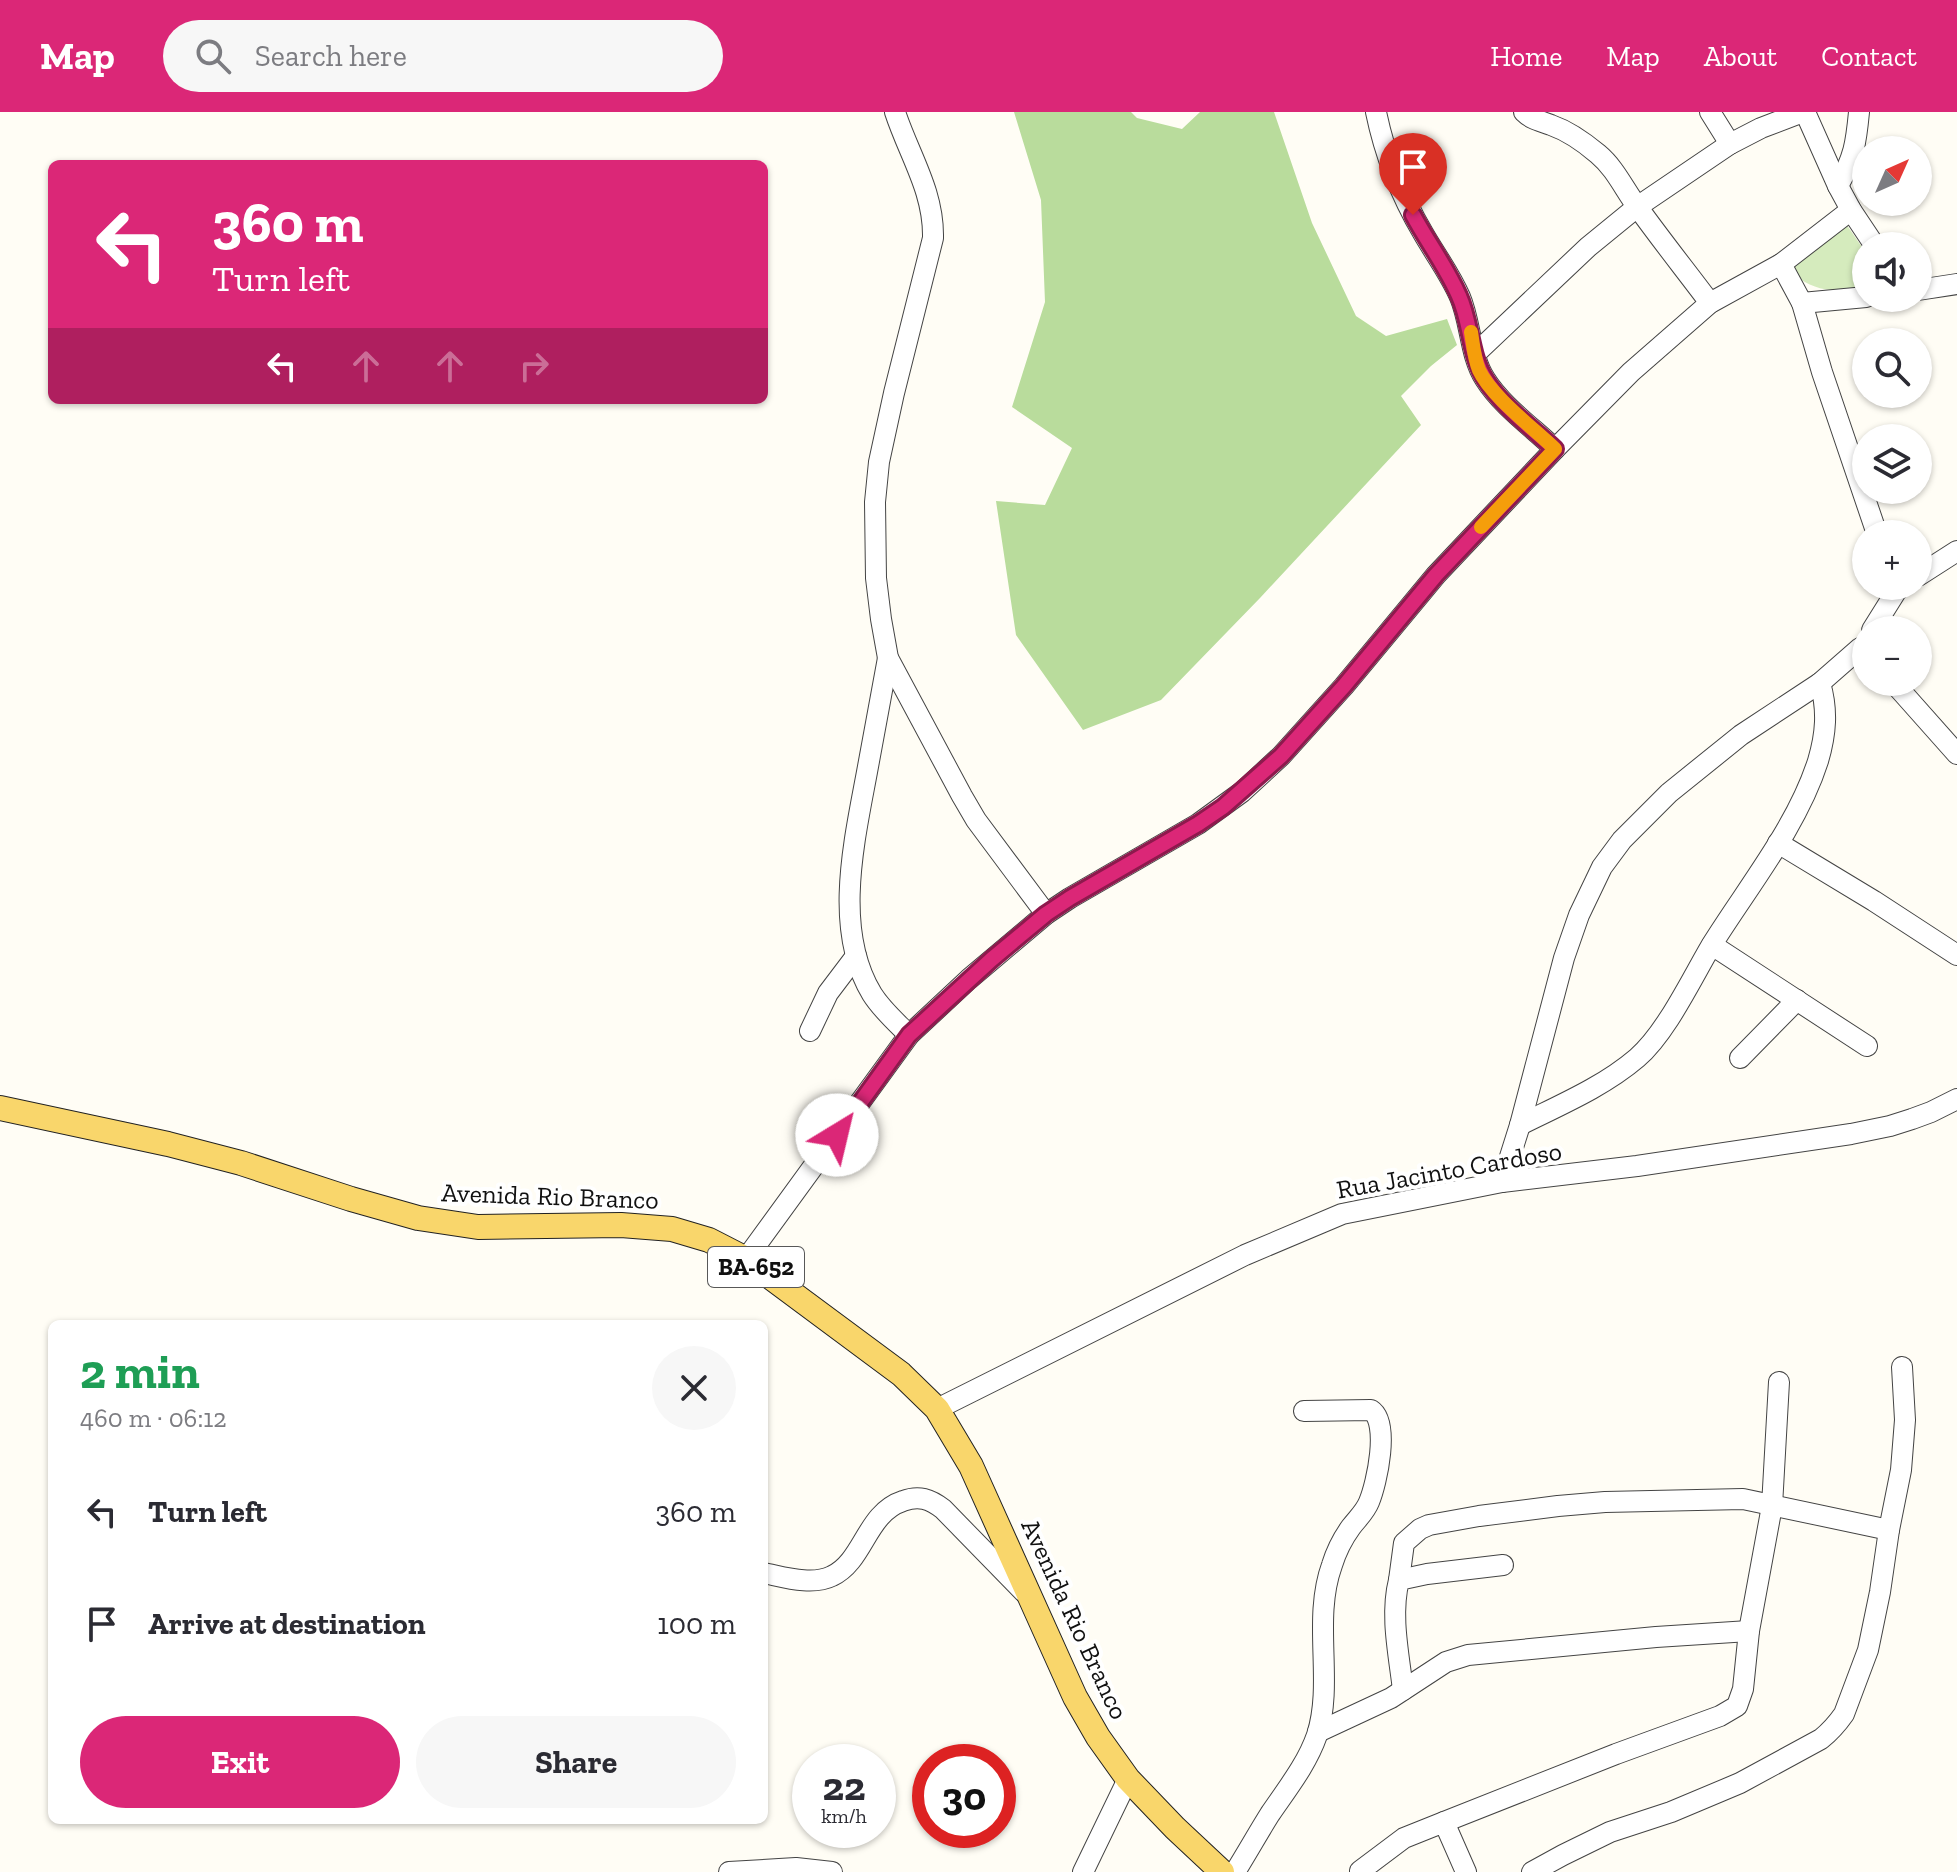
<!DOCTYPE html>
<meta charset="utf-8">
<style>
body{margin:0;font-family:"Zilla Slab",serif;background:#f7f7f7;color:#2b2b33;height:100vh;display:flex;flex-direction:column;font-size:30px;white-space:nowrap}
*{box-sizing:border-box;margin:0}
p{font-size:26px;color:#7c7c81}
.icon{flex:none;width:44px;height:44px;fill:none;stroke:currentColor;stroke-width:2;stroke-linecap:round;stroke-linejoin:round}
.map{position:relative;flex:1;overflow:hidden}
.panel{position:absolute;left:48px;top:1208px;width:720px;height:504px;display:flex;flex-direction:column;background:#fff;border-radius:12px;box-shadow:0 2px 6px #0004}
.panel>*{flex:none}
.hud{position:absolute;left:48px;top:48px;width:720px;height:244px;border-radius:12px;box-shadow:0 2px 6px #0004;background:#db2777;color:#fff;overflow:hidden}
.needle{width:52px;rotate:45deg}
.controls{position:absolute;left:1852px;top:24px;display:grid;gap:16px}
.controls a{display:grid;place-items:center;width:80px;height:80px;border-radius:50%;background:#fff;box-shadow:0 2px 6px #0004;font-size:40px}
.speed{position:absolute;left:792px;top:1632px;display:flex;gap:16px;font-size:40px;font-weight:700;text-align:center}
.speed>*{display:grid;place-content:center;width:104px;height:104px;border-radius:50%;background:#fff;box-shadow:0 2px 6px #0004;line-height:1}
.speed small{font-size:20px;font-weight:400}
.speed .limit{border:12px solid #d22;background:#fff;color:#111}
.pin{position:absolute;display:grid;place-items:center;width:68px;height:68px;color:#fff;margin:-82px -34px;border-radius:50% 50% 50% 0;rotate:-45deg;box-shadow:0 0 8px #0007}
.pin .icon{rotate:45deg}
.me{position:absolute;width:88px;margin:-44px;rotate:36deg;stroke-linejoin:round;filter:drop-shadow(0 0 6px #0008)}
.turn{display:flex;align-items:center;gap:28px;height:168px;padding:0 32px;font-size:36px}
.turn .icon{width:104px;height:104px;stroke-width:2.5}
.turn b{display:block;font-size:56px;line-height:68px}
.lanes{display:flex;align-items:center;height:76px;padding:0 32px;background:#0003;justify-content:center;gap:40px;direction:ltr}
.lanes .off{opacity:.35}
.round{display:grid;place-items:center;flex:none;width:84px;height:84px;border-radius:42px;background:#f7f7f7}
.headline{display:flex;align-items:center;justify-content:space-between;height:136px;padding:0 32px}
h1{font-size:48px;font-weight:700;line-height:60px;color:#1e9e55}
.primary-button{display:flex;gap:16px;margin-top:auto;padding:16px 32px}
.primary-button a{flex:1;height:92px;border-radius:48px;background:#db2777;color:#fff;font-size:32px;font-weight:700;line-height:92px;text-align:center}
.primary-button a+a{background:#f7f7f7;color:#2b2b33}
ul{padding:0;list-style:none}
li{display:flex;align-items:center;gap:24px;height:112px;padding:0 32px}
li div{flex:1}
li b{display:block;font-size:30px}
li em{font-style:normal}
header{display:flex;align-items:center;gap:48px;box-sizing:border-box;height:112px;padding:0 40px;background:#db2777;color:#fff}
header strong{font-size:38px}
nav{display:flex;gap:44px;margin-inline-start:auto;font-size:28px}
.search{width:560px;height:72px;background:#f7f7f7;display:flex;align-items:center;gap:20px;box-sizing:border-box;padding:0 28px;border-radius:44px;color:#7c7c81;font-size:30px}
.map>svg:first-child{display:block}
</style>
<header>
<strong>Map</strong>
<div class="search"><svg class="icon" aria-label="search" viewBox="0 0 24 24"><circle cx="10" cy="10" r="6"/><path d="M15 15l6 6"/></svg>Search here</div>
<nav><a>Home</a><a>Map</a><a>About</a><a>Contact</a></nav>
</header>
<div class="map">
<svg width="1957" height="1760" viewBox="0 0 1957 1760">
<rect width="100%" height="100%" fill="#fffdf5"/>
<path fill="#d5ebbd" d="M 1842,106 L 1866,141 L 1866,175 C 1835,179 1819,182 1793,162 L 1792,151 Z"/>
<path fill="#b9dc9c" d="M 1014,0 L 1131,0 L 1137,6 L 1182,17 L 1200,0 L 1274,0 L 1312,111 L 1356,204 L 1386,224 L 1447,207 L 1457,233 L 1431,254 L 1401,284 L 1421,313 L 1260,486 L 1161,588 L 1083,618 L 1016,523 L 996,389 L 1045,393 L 1072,336 L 1012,295 L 1045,190 L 1041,88 Z"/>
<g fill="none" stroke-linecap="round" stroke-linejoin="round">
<g stroke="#444" stroke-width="22">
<g id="minor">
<path d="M 895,0 C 909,43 934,79 933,126 L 894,281 L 879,350 L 875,390 L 876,466 L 881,507 L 888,546 L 962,684 L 976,708 L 1046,802"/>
<path d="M 1376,0 C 1385,44 1400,82 1423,121 C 1435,142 1450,162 1460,185 C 1471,211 1470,244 1485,267 C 1502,294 1532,315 1555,337"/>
<path d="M 1524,0 C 1532,8 1541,9 1551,13 C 1568,19 1585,31 1598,42 C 1616,57 1625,79 1639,97 C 1662,129 1686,159 1710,191"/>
<path d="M 1710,0 L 1730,32"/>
<path d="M 1805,0 L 1838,74 L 1851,98 L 1875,134"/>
<path d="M 1838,74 C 1854,45 1856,32 1859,0"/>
<path d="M 1781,152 L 1802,191 L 1866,185"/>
<path d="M 1918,178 L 1957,172"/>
<path d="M 1802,191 L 1822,260 L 1877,422"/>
<path d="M 1475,242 L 1588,135 L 1637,95 L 1730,32 L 1761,16 L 1803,0"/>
<path d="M 1918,464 L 1957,439"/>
<path d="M 1872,518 L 1897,478 L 1903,474"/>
<path d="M 888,546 C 881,584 874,622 867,660 C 854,730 833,818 872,882 C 882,898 896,910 909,923"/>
<path d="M 1893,570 L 1957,642"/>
<path d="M 1778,731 L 1874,789 L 1957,843"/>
<path d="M 1712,833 L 1867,934"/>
<path d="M 810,919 L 828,881 L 856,844"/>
<path d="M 1740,946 L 1797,888"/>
<path d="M 1520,1013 C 1560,993 1603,975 1637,946 C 1666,921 1691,868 1711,834 C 1747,776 1797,715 1818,649 C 1826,622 1828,598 1820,571"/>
<path d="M 1502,1070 L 1520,1013 L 1564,846 L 1579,803 L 1602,755 L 1622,728 L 1669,681 L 1741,623 L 1820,571 L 1860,536"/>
<path d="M 746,1147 L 909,923 L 969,867 L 1046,802 L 1070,786 L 1198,712 L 1242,680 L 1281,644 L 1344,574 L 1436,463 L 1555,337 L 1631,260 L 1710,191 L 1781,152 L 1851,98"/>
<path d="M 937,1297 L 1245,1143 L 1342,1102 L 1502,1070 L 1637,1054 L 1851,1022 L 1890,1014 L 1912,1007 L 1931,1000 L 1957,987"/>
<path d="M 764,1461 C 784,1465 812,1474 832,1464 C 864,1449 866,1401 903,1389 C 919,1383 930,1387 943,1397 L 1024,1480"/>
<path d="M 1399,1468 L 1404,1431 L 1420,1417 L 1429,1413 L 1479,1404 L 1558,1394 L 1605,1390 L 1743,1387 L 1889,1418"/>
<path d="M 1403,1578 C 1399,1543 1390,1503 1399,1468 L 1427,1462 L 1503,1453"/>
<path d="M 1318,1620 L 1391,1586 L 1446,1550 L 1468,1543 L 1656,1525 L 1749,1519"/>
<path d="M 1444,1710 L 1616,1642 L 1720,1604 L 1737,1594 L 1743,1577 L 1749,1519 L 1772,1394 L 1779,1270"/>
<path d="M 1360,1759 L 1404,1726 L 1444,1710 L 1466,1760"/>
<path d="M 729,1760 L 796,1756 L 832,1760"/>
<path d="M 1083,1760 L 1128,1667"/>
<path d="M 1235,1760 C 1247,1741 1258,1721 1270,1702 C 1287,1677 1307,1652 1317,1623 C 1334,1570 1312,1508 1332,1453 C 1336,1440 1343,1426 1351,1415 C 1357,1407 1365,1400 1369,1390 C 1377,1371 1390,1310 1371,1298 L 1304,1299"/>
<path d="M 1532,1760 L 1563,1743 L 1610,1720 L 1671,1700 L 1740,1671 L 1821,1627 C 1831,1619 1837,1612 1844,1602 L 1868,1538 L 1880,1480 L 1889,1418 L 1901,1358 L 1905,1308 L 1902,1255"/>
</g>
</g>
<g stroke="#222" stroke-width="26">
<path id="major" d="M 0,996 L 168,1032 L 241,1051 L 351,1087 L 418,1106 L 478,1115 L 621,1113 L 672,1117 L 709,1128 L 746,1147 L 901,1262 L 937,1297 L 971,1354 L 1075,1585 L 1098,1625 L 1128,1667 L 1175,1716 L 1222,1760"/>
</g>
<use href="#minor" stroke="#fff" stroke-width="20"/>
<use href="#major" stroke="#f9d66b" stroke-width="24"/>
</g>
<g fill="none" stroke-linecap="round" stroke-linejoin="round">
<g stroke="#8e194d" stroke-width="20">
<path id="route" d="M 837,1023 L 909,923 L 992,847 L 1046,802 L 1070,786 L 1198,712 L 1223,695 L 1281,644 L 1344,574 L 1436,463 L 1555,337 C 1531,315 1502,294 1485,267 C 1470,244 1471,210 1459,184 C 1447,156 1428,131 1413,103"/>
</g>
<use href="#route" stroke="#db2777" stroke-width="14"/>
<path stroke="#f59e0b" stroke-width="14" d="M 1471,220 C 1473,232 1474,246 1479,258 C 1491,284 1533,316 1555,337 L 1481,415"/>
</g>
<g text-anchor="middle" stroke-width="8" stroke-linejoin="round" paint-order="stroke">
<rect fill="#fff" stroke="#585858" stroke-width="2" x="708" y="1135" width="96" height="40" rx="6"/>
<g font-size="24" font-weight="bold" fill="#111">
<text x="756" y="1163">BA-652</text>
</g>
<g font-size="26" fill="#111" stroke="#fff">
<text transform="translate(1449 1058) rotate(-10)" y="9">Rua Jacinto Cardoso</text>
<text transform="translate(550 1084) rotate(2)" y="9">Avenida Rio Branco</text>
<text transform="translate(1075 1507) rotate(65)" y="9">Avenida Rio Branco</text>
</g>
</g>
</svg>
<div class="controls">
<a><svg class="needle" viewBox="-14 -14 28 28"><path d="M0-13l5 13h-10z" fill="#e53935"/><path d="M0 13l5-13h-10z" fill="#7c7c81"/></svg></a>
<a><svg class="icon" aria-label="sound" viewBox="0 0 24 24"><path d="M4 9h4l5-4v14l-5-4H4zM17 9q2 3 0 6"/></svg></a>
<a><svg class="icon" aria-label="search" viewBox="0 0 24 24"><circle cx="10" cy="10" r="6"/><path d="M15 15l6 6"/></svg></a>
<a><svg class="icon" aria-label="layers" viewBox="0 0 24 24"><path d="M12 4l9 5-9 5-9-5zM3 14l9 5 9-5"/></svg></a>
<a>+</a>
<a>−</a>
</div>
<div class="speed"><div>22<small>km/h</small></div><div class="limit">30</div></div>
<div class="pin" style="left:1413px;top:103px;background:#d93025"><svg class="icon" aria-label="arrive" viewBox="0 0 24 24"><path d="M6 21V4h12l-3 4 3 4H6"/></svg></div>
<svg class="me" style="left:837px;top:1023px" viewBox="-20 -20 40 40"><circle r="19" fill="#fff"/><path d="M0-13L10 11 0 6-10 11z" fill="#db2777"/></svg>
<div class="hud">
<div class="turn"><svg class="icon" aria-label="left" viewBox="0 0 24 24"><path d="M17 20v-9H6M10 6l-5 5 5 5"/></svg><div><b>360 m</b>Turn left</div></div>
<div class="lanes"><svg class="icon" aria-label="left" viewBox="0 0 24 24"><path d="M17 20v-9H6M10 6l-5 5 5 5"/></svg><svg class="icon off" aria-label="ahead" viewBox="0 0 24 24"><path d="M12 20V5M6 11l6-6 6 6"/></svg><svg class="icon off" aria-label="ahead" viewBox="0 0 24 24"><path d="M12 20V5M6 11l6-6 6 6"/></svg><svg class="icon off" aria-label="right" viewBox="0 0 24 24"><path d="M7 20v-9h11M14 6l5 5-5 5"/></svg></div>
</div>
<section class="panel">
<div class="headline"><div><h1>2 min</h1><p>460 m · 06:12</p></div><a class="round"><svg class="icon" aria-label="close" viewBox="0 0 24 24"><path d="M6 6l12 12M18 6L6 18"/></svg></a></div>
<ul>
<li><svg class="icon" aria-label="left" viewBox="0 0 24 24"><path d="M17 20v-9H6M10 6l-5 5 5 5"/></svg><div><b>Turn left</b></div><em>360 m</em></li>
<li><svg class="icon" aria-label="arrive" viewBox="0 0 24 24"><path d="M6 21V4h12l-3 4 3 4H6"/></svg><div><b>Arrive at destination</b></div><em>100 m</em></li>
</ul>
<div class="primary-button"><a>Exit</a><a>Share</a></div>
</section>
</div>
